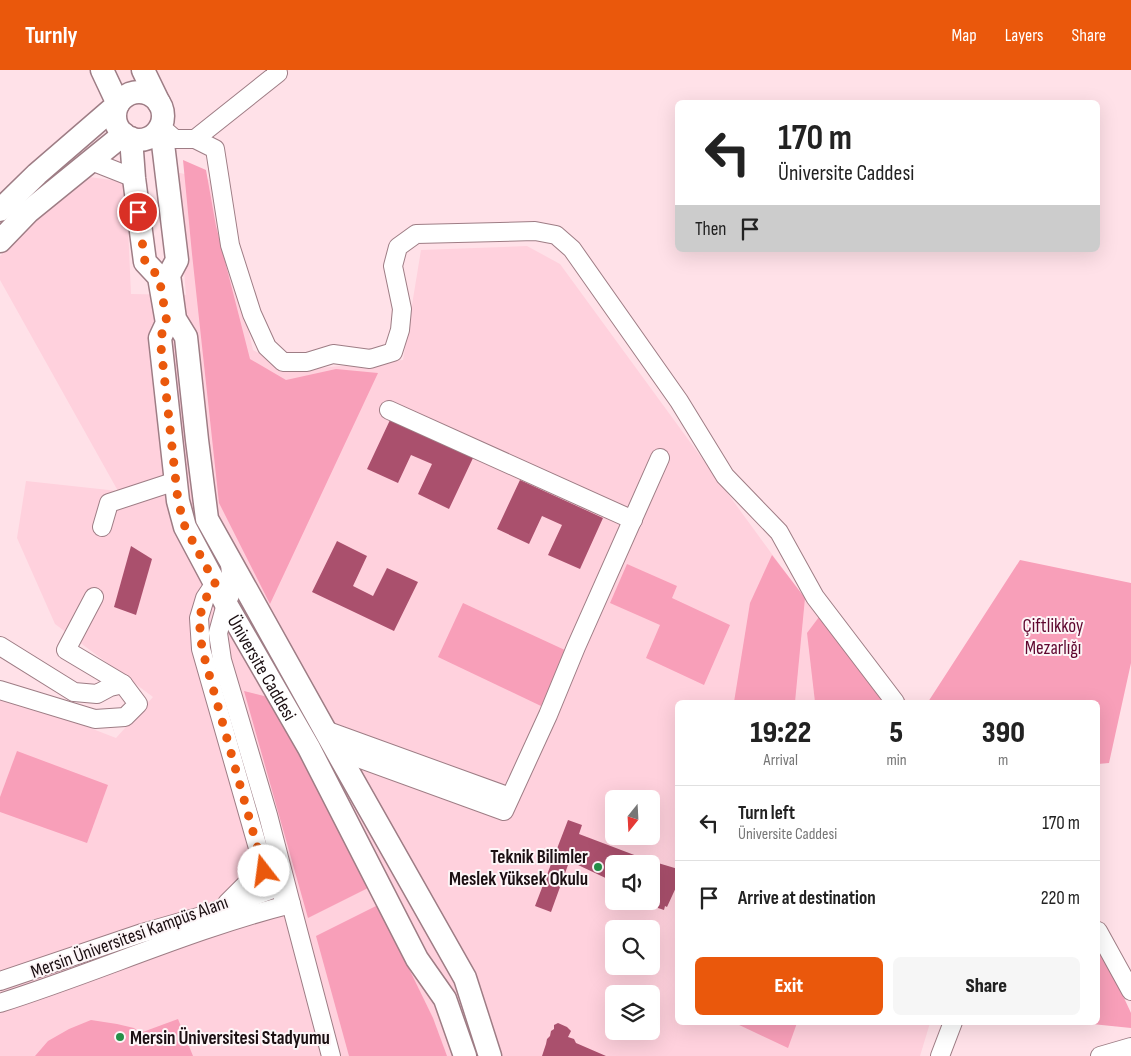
<!DOCTYPE html>
<meta charset="utf-8">
<style>
body{margin:0;font-family:"Sofia Sans Condensed",sans-serif;background:#f6f6f6;color:#222;height:100vh;display:flex;flex-direction:column;font-size:19px;white-space:nowrap}
*{box-sizing:border-box;margin:0}
p{font-size:16px;color:#767676}
.icon{flex:none;width:28px;height:28px;fill:none;stroke:currentColor;stroke-width:2;stroke-linecap:round;stroke-linejoin:round}
.map{position:relative;flex:1;overflow:hidden}
.side{position:absolute;left:675px;top:630px;width:425px;height:325px;display:flex;flex-direction:column;background:#fff;border-radius:8px;box-shadow:0 5px 20px #0002}
.side>*{flex:none}
.top-card{position:absolute;left:675px;top:30px;width:425px;height:152px;border-radius:8px;box-shadow:0 5px 20px #0002;background:#fff;color:#222;overflow:hidden}
.needle{width:32px;rotate:198deg}
.fabs{position:absolute;left:605px;top:720px;display:grid;gap:10px}
.fabs a{display:grid;place-items:center;width:55px;height:55px;border-radius:8px;background:#fff;box-shadow:0 5px 20px #0002;font-size:25px}
.pin{position:absolute;display:grid;place-items:center;width:42px;height:42px;color:#fff;margin:-21px;border:2px solid #fff;border-radius:50%;box-shadow:0 1px 5px #0007}
.me{position:absolute;width:55px;margin:-28px;rotate:345deg;stroke-linejoin:round;filter:drop-shadow(0 0 4px #0008)}
.turn{display:flex;align-items:center;gap:18px;height:105px;padding:0 20px;font-size:22px}
.turn .icon{width:65px;height:65px;stroke-width:2.5}
.turn b{display:block;font-size:35px;line-height:42px}
.then{display:flex;align-items:center;height:48px;padding:0 20px;background:#0003;gap:10px;font-size:19px}
.eta{display:flex;justify-content:space-evenly;align-items:center;height:85px;text-align:center}
.eta b{font-size:30px;font-weight:800;line-height:35px}
.button{display:flex;gap:10px;margin-top:auto;padding:10px 20px}
.button a{flex:1;height:58px;border-radius:8px;background:#ea580c;color:#fff;font-size:20px;font-weight:800;line-height:58px;text-align:center}
.button a+a{background:#f6f6f6;color:#222}
ul{padding:0;list-style:none}
li{display:flex;align-items:center;gap:15px;height:75px;padding:0 20px;border-top:1px solid #e0e0e0}
li div{flex:1}
li b{display:block;font-size:19px}
li em{font-style:normal}
header{display:flex;align-items:center;gap:30px;box-sizing:border-box;height:70px;padding:0 25px;background:#ea580c;color:#fff}
header strong{font-size:24px}
nav{display:flex;gap:28px;margin-inline-start:auto;font-size:18px}
.map>svg:first-child{display:block}
</style>
<header>
<strong>Turnly</strong>
<nav><a>Map</a><a>Layers</a><a>Share</a></nav>
</header>
<div class="map">
<svg width="1131" height="986" viewBox="0 0 1131 986">
<rect width="100%" height="100%" fill="#ffe1e8"/>
<path fill="#ffd1dd" fill-rule="evenodd" d="M 176,102 L 214,111 L 253,280 L 288,301 L 403,290 L 421,180 L 527,176 L 560,194 L 880,632 L 678,632 L 678,952 L 930,953 L 920,986 L 0,986 L 0,623 L 116,668 L 153,627 L 55,554 L 17,468 L 26,411 L 118,421 L 0,210 L 0,186 L 82,106 L 126,112 L 131,224 L 186,225 ZM 614,729 L 651,729 L 651,766 L 614,766 ZM 614,794 L 651,794 L 651,831 L 614,831 ZM 614,859 L 651,859 L 651,896 L 614,896 ZM 614,924 L 651,924 L 651,961 L 614,961 Z"/>
<g fill="#f89fb9">
<path d="M 183,90 L 206,100 L 216,156 L 250,289 L 286,310 L 336,299 L 378,303 L 270,534 L 219,433 L 192,184 Z"/>
<path d="M 772,485 L 805,528 L 795,632 L 734,632 L 750,533 Z"/>
<path d="M 1020,490 L 1131,513 L 1131,593 L 1109,693 L 1098,694 L 1098,632 L 928,632 Z"/>
<path d="M 627,494 L 677,516 L 672,528 L 730,555 L 704,615 L 646,588 L 660,555 L 610,533 Z"/>
<path d="M 463,533 L 567,581 L 541,636 L 438,587 Z"/>
<path d="M 825,539 L 907,632 L 815,632 L 807,563 Z"/>
<path d="M 244,621 L 268,627 L 370,817 L 308,848 Z"/>
<path d="M 17,681 L 108,715 L 87,773 L 0,742 L 0,727 Z"/>
<path d="M 378,835 L 433,948 L 447,986 L 349,986 L 316,866 Z"/>
<path d="M 1098,872 L 1131,943 L 1131,958 L 1082,953 L 1098,952 Z"/>
<path d="M 178,949 L 193,986 L 35,986 L 48,971 L 69,959 L 91,950 L 117,954 L 134,958 L 140,963 Z"/>
<path d="M 735,953 L 797,952 L 797,953 L 788,978 Z"/>
</g>
<g fill="#aa506d">
<path d="M 390,350 L 473,388 L 449,439 L 418,424 L 432,394 L 411,385 L 398,413 L 367,399 Z"/>
<path d="M 520,410 L 603,448 L 580,499 L 548,485 L 562,455 L 542,446 L 529,474 L 497,459 Z"/>
<path d="M 337,471 L 367,486 L 353,516 L 373,526 L 387,498 L 418,512 L 394,561 L 312,522 Z"/>
<path d="M 131,476 L 152,489 L 136,545 L 114,537 Z"/>
<path d="M 568,750 L 582,755 L 579,764 L 658,794 L 658,793 L 678,799 L 678,813 L 667,837 L 665,836 L 664,840 L 655,837 L 656,834 L 654,834 L 656,827 L 651,825 L 651,794 L 614,794 L 614,812 L 576,794 L 568,795 L 551,842 L 535,836 Z"/>
<path d="M 558,953 L 567,957 L 571,961 L 568,967 L 574,969 L 576,973 L 606,986 L 542,986 L 546,974 L 547,969 L 550,966 L 551,961 L 554,959 L 554,955 Z"/>
</g>
<g fill="none" stroke-linecap="round" stroke-linejoin="round">
<g stroke="#9e7d85" stroke-width="20">
<g id="minor">
<path d="M 161,57 L 175,69 L 195,69 L 215,79 L 230,175 L 252,244 L 267,277 L 283,292 L 307,292 L 333,284 L 370,289 L 393,282 L 400,260 L 402,239 L 393,196 L 398,177 L 416,164 L 535,161 L 556,165 L 572,179 L 679,331 L 725,406 L 779,462 L 815,527 L 895,632"/>
<path d="M 195,69 L 278,3 L 276,0"/>
<path d="M 91,91 L 134,108"/>
<path d="M 389,340 L 633,450"/>
<path d="M 102,457 L 109,433 L 176,411"/>
<path d="M 0,576 L 74,622 L 97,624 L 110,617 L 123,614"/>
<path d="M 0,620 L 95,649 L 125,647 L 138,634 L 123,614 L 66,580 L 94,527"/>
<path d="M 325,660 L 510,727"/>
<path d="M 336,680 L 504,741 L 548,645 L 576,577 L 660,388"/>
<path d="M 283,829 L 291,834 L 331,986"/>
<path d="M 227,833 L 251,809 L 259,782"/>
<path d="M 1098,861 L 1131,921"/>
<path d="M 0,911 L 142,863 L 205,845 L 270,820 L 201,579 L 199,548 L 205,528 L 215,513 L 221,513 L 224,514"/>
<path d="M 0,933 C 98,902 192,859 291,834 L 268,745 L 222,590 L 218,563 L 226,534 L 230,525 L 232,516 L 230,493"/>
<path d="M 940,986 L 953,952"/>
<path d="M 1100,986 L 1131,977"/>
</g>
</g>
<g stroke="#9e7d85" stroke-width="25">
<g id="major">
<path d="M 143,0 L 159,33"/>
<circle cx="139" cy="46" r="24"/>
<path d="M 161,57 L 177,190 L 169,205 L 175,249 L 186,267 L 197,370 L 207,449 L 336,680 L 465,908 L 490,986"/>
<path id="s1" d="M 131,68 L 134,108 L 145,192 L 159,207 L 167,253 L 160,268 L 178,431 L 185,457 L 226,534 L 309,678 L 417,889 L 445,929 L 465,986"/>
<path d="M 0,140 L 37,104 L 118,34 L 102,0"/>
<path d="M 0,171 L 28,142 L 124,64"/>
</g>
</g>
<use href="#minor" stroke="#fff" stroke-width="18"/>
<use href="#major" stroke="#fff" stroke-width="22"/>
</g>
<g fill="none" stroke-linecap="round" stroke-linejoin="round">
<path stroke="#ea580c" stroke-width="9" stroke-dasharray="0 16.2" d="M 138,142 L 145,192 L 159,207 L 167,253 L 160,268 L 178,431 L 185,457 L 215,513 L 206,528 L 199,548 L 202,579 L 264,801"/>
</g>
<g fill="#259048" stroke="#fdf5f7" stroke-width="2">
<circle cx="598" cy="797" r="5"/>
<circle cx="120" cy="967" r="5"/>
</g>
<g text-anchor="middle" stroke-width="4" stroke-linejoin="round" paint-order="stroke">
<g font-size="19" fill="#5f072f" stroke="#fdf5f7">
<text x="1053" y="562">Çiftlikköy<tspan x="1053" dy="22">Mezarlığı</tspan></text>
</g>
<g font-size="19" fill="#1b0f12" stroke="#fdf5f7">
<text dy="7" stroke="none"><textPath href="#s1" startOffset="560">Üniversite Caddesi</textPath></text>
<text transform="translate(129 866) rotate(-20)" y="7">Mersin Üniversitesi Kampüs Alanı</text>
</g>
<g font-size="19" font-weight="bold" fill="#1b0f12" stroke="#fdf5f7" text-anchor="end">
<text x="588" y="793">Teknik Bilimler<tspan x="588" dy="22">Meslek Yüksek Okulu</tspan></text>
<text x="130" y="974" text-anchor="start">Mersin Üniversitesi Stadyumu</text>
</g>
</g>
</svg>
<div class="fabs">
<a><svg class="needle" viewBox="-14 -14 28 28"><path d="M0-13l5 13h-10z" fill="#e53935"/><path d="M0 13l5-13h-10z" fill="#767676"/></svg></a>
<a><svg class="icon" aria-label="sound" viewBox="0 0 24 24"><path d="M4 9h4l5-4v14l-5-4H4zM17 9q2 3 0 6"/></svg></a>
<a><svg class="icon" aria-label="search" viewBox="0 0 24 24"><circle cx="10" cy="10" r="6"/><path d="M15 15l6 6"/></svg></a>
<a><svg class="icon" aria-label="layers" viewBox="0 0 24 24"><path d="M12 4l9 5-9 5-9-5zM3 14l9 5 9-5"/></svg></a>
</div>
<div class="pin" style="left:138px;top:142px;background:#d93025"><svg class="icon" aria-label="arrive" viewBox="0 0 24 24"><path d="M6 21V4h12l-3 4 3 4H6"/></svg></div>
<svg class="me" style="left:264px;top:801px" viewBox="-20 -20 40 40"><circle r="19" fill="#fff"/><path d="M0-13L10 11 0 6-10 11z" fill="#ea580c"/></svg>
<div class="top-card">
<div class="turn"><svg class="icon" aria-label="left" viewBox="0 0 24 24"><path d="M17 20v-9H6M10 6l-5 5 5 5"/></svg><div><b>170 m</b>Üniversite Caddesi</div></div>
<div class="then">Then<svg class="icon" aria-label="arrive" viewBox="0 0 24 24"><path d="M6 21V4h12l-3 4 3 4H6"/></svg></div>
</div>
<section class="side">
<div class="eta">
<div><b>19:22</b><p>Arrival</p></div>
<div><b>5</b><p>min</p></div>
<div><b>390</b><p>m</p></div>
</div>
<ul>
<li><svg class="icon" aria-label="left" viewBox="0 0 24 24"><path d="M17 20v-9H6M10 6l-5 5 5 5"/></svg><div><b>Turn left</b><p>Üniversite Caddesi</p></div><em>170 m</em></li>
<li><svg class="icon" aria-label="arrive" viewBox="0 0 24 24"><path d="M6 21V4h12l-3 4 3 4H6"/></svg><div><b>Arrive at destination</b></div><em>220 m</em></li>
</ul>
<div class="button"><a>Exit</a><a>Share</a></div>
</section>
</div>
